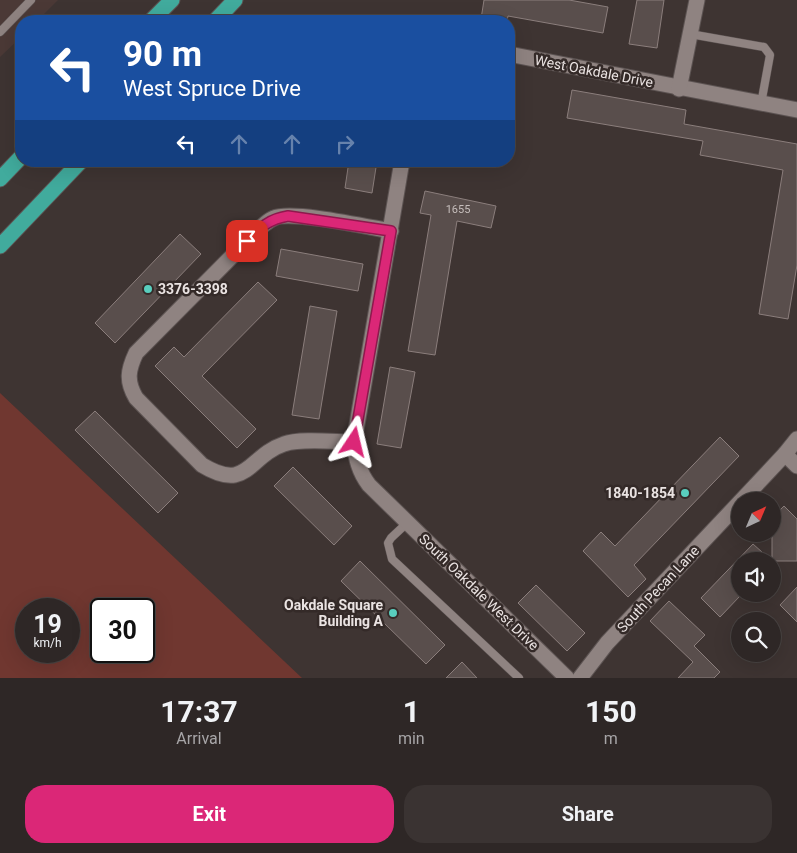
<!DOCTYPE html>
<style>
body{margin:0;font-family:Roboto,sans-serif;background:#3a3332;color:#f1f3f6;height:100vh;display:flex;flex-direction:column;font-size:19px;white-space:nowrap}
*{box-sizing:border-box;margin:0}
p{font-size:16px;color:#a7a5a7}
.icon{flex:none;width:28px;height:28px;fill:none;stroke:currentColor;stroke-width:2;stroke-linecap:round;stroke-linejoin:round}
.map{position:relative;height:678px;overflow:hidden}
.side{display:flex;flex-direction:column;background:#2e2726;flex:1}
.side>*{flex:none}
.banner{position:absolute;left:15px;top:15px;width:500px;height:152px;border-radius:20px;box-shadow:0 5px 20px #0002,0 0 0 1px #494443;background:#1a4fa0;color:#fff;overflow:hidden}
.needle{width:32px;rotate:44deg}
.controls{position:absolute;left:731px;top:492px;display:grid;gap:10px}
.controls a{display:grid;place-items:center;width:50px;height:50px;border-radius:50%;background:#2e2726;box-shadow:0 5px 20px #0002,0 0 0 1px #494443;font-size:25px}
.speed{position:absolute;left:15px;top:598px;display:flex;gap:10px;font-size:25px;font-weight:700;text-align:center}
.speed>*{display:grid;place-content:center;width:65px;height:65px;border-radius:50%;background:#2e2726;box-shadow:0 5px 20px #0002,0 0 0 1px #494443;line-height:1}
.speed small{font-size:12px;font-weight:400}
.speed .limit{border:2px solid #111;border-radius:8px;background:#fff;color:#111}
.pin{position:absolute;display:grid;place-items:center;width:42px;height:42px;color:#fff;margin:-21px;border-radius:10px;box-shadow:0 2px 8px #0006}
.me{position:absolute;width:55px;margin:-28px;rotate:10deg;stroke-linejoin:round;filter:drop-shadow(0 0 4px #0008)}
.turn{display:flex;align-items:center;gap:18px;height:105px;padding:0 25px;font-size:22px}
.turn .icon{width:65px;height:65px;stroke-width:2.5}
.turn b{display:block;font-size:35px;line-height:42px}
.lanes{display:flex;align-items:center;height:48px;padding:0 25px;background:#0003;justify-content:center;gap:25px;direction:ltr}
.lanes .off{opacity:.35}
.eta{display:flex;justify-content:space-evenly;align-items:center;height:85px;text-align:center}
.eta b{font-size:30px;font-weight:700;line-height:35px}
.primary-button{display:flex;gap:10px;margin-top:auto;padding:10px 25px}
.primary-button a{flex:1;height:58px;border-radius:20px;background:#db2777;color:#fff;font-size:20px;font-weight:700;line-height:58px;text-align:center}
.primary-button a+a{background:#3a3332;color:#f1f3f6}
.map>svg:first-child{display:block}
</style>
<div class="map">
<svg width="797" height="678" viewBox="0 0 797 678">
<rect width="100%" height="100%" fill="#3e3432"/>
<path fill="#4b3936" d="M 0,0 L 58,0 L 37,21 L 21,21 L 21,37 L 0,57 Z"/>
<path fill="#703730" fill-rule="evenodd" d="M 0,393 L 302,678 L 0,678 ZM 26,609 L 69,609 L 69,651 L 26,651 ZM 101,609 L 144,609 L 144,651 L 101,651 Z"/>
<g fill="#594e4c" stroke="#8b7e7c">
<path d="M 484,0 L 569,0 L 608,7 L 603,33 L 508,16 L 507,21 L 481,19 Z"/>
<path d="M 637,0 L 664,0 L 657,48 L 629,44 Z"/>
<path d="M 572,90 L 686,110 L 684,124 L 797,144 L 797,265 L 788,319 L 759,314 L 783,170 L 700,155 L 703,141 L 567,118 Z"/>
<path d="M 349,161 L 377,161 L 372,193 L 345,188 Z"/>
<path d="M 425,191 L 496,206 L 491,228 L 457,221 L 435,355 L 408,351 L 431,215 L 420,213 Z"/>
<path d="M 180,234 L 201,254 L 115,343 L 95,323 Z"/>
<path d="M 281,249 L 363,264 L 358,291 L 276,276 Z"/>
<path d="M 258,282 L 277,300 L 202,376 L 256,429 L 237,448 L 155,366 L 174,347 L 184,357 Z"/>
<path d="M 310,306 L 337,311 L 319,419 L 292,415 Z"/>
<path d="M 390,367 L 415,372 L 401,448 L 377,444 Z"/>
<path d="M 95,411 L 178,493 L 158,513 L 75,430 Z"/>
<path d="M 720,437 L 739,456 L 634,565 L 646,579 L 628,597 L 583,551 L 601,532 L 615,546 Z"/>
<path d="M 293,467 L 352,526 L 334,545 L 274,486 Z"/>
<path d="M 784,506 L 797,519 L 797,561 L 772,561 L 772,518 Z"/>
<path d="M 753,544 L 772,561 L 740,561 L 740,596 L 720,617 L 701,598 Z"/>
<path d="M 360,561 L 445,645 L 426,664 L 341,581 Z"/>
<path d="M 536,585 L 585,633 L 567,651 L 518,603 Z"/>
<path d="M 797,587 L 797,622 L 780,605 Z"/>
<path d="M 669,601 L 705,635 L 694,646 L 720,672 L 714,678 L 678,678 L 693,662 L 650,621 Z"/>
<path d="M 462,662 L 477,678 L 446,678 Z"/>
</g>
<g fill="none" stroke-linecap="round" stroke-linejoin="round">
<g stroke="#5c5352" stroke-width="9">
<g id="lane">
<path d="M 0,32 L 31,0"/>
<path d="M 690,34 L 764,47 L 770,55 L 761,104"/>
<path d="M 407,523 L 391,538 L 388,543 L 392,559 L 519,678"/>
</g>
</g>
<g stroke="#5c5352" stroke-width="17">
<g id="street">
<path d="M 509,54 L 797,110"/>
<path d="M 679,89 L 697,0"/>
<path d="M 402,161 L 354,442 C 356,459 359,472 369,485 L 567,678"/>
<path d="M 354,442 C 336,442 300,438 284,444 C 248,456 248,493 202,465 L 136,398 C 126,381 128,370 136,353 L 261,227 C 265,224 269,220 274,218 C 291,210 368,227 391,231"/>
<path d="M 785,454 L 797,466"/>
<path d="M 741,501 L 785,454 L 797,439"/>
<path d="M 580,678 L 607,643 L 740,502"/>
</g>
</g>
<g stroke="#5c5352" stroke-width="17">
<g id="highway">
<path d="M 151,21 L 172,0"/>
<path d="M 215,21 L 235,0"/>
<path d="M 0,179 L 21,157"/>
<path d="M 0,246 L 81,161"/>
</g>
</g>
<use href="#lane" stroke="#8f8381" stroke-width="8"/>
<use href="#street" stroke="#8f8381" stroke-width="15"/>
<use href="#highway" stroke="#41ab9d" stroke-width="15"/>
</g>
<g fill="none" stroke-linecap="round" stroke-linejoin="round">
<g stroke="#8e194d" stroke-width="12">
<path id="route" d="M 247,241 C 261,227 269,219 288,216 L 391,231 L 354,442"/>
</g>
<use href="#route" stroke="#db2777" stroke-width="9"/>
</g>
<g fill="#59cebe" stroke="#342a28" stroke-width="2">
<circle cx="148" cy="289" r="5"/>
<circle cx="685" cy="493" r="5"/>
<circle cx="393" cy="613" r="5"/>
</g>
<g text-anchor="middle" stroke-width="5" stroke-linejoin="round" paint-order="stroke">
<g font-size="11" fill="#c6bebc">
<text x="458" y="213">1655</text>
</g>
<g font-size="14" fill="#eae3e2" stroke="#342a28">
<text transform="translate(594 71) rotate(11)" y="5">West Oakdale Drive</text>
<text transform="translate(658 589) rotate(-47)" y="5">South Pecan Lane</text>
<text transform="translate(479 592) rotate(44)" y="5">South Oakdale West Drive</text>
</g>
<g font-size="14" font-weight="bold" fill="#eae3e2" stroke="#342a28" text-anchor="end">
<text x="158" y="294" text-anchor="start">3376-3398</text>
<text x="675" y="498">1840-1854</text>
<text x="383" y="610">Oakdale Square<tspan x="383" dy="16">Building A</tspan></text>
</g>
</g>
</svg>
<div class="controls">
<a><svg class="needle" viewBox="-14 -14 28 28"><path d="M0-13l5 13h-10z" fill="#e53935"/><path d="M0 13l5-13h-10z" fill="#a7a5a7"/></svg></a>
<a><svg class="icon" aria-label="sound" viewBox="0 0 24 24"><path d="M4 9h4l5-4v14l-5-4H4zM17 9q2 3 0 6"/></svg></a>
<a><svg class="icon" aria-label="search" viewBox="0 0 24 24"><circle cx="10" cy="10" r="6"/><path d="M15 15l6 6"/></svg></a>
</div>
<div class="speed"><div>19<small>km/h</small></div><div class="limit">30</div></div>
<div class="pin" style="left:247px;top:241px;background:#d93025"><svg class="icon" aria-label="arrive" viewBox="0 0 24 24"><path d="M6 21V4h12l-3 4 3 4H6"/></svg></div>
<svg class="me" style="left:354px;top:442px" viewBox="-20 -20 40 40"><path d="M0-17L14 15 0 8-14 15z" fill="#db2777" stroke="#fff" stroke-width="4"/></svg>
<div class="banner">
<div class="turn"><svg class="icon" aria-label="left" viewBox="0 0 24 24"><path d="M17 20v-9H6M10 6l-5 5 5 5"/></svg><div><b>90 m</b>West Spruce Drive</div></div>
<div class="lanes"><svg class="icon" aria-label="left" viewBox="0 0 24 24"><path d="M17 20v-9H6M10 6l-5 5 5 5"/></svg><svg class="icon off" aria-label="ahead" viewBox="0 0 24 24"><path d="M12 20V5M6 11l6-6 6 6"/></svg><svg class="icon off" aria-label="ahead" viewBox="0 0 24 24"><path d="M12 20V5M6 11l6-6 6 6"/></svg><svg class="icon off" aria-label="right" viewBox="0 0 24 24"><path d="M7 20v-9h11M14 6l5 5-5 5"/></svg></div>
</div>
</div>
<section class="side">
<div class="eta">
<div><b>17:37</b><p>Arrival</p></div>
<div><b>1</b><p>min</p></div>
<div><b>150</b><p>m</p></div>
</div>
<div class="primary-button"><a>Exit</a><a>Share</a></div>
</section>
